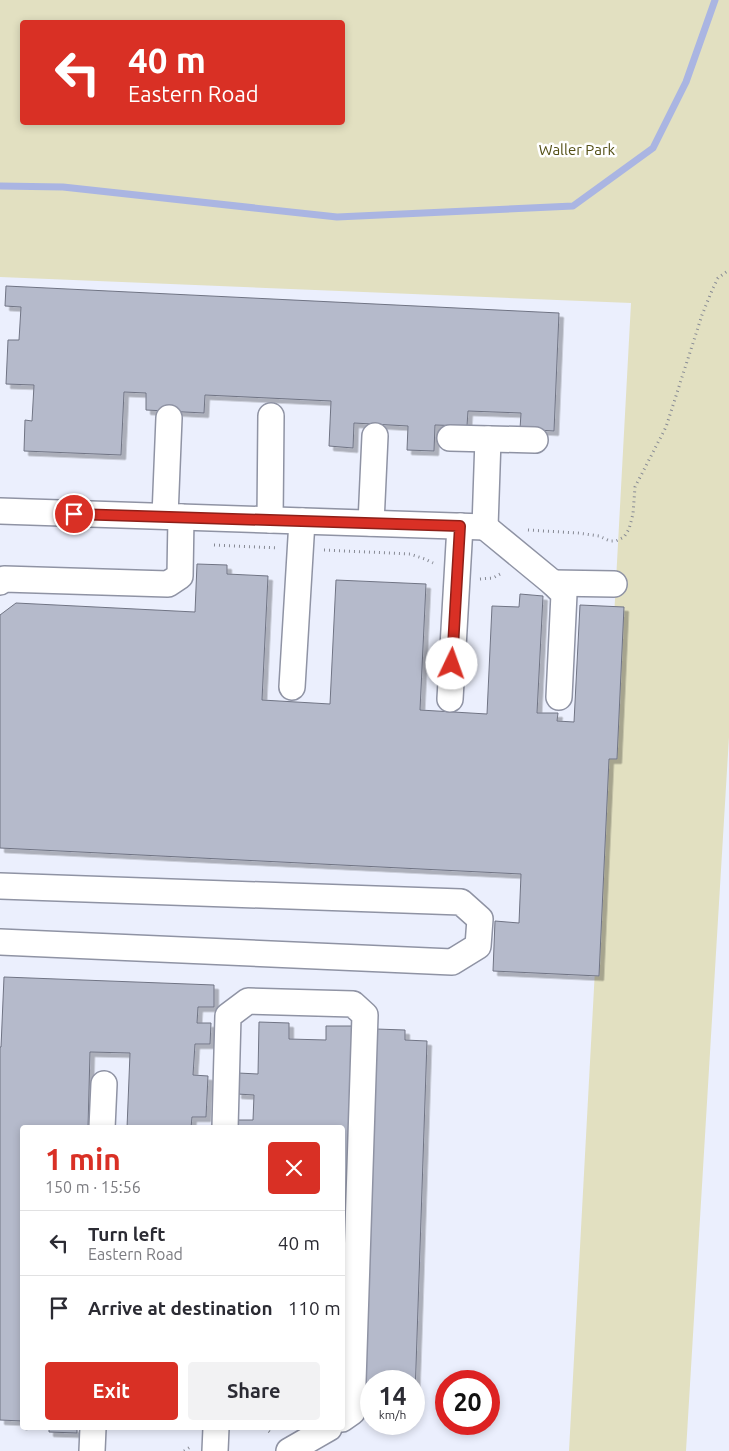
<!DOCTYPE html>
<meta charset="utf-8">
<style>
body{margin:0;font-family:Ubuntu,sans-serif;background:#f2f2f3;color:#2b2b33;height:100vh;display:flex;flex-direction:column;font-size:19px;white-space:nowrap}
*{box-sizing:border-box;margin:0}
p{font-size:16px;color:#7c7c81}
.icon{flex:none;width:28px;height:28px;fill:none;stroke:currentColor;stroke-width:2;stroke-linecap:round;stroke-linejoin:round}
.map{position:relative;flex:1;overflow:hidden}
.sheet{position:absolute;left:20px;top:1125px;width:325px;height:305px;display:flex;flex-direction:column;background:#fff;border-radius:5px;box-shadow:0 2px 8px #0003}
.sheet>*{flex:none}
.banner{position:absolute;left:20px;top:20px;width:325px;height:105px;border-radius:5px;box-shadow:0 2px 8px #0003;background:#d93025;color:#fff;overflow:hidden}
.speed{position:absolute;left:360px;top:1370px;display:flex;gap:10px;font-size:25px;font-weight:700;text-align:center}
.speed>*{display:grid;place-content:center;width:65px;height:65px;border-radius:50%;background:#fff;box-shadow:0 2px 8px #0003;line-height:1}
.speed small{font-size:12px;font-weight:400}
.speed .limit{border:8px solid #d22;background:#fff;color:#111}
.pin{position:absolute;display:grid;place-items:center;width:42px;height:42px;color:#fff;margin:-21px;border:2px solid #fff;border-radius:50%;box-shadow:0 1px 5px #0007}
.me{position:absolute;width:55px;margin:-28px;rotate:3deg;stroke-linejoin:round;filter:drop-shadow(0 0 4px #0008)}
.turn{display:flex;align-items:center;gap:18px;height:105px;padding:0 25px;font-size:22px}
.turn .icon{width:65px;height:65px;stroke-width:2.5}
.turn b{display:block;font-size:35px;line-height:42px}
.round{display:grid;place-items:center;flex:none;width:52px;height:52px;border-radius:5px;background:#f2f2f3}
.overview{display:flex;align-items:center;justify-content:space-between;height:85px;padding:0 25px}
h1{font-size:30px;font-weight:700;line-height:38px;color:#d93025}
.primary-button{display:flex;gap:10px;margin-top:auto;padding:10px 25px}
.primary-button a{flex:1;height:58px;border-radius:5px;background:#d93025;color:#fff;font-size:20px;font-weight:700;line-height:58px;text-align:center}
.primary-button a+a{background:#f2f2f3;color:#2b2b33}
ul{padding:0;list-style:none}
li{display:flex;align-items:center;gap:15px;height:65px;padding:0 25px;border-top:1px solid #e1e1e2}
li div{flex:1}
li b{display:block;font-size:19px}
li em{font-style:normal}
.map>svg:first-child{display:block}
</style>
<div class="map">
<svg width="729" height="1451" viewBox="0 0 729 1451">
<defs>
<filter id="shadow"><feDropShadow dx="4.5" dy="4.5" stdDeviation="0" flood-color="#0004"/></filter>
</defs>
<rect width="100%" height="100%" fill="#ebeffd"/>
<path fill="#e2e0c1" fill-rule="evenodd" d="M 0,0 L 729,0 L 729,737 L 686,1451 L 569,1451 L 631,303 L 0,277 ZM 22,22 L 342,22 L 342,122 L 22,122 Z"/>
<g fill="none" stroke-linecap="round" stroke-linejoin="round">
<path stroke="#aab5e2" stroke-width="7" d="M 0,186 L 63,187 L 337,217 L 573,206 L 653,148 L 686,82 L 715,0"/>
</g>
<g fill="#b5bacb" stroke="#707484" filter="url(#shadow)">
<path d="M 6,286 L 559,313 L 554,431 L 520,429 L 521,413 L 468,411 L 467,426 L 435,425 L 434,451 L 407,450 L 408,426 L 354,423 L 353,448 L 329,446 L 331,401 L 205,395 L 204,413 L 146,410 L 146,393 L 124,392 L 121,455 L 24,451 L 25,420 L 32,421 L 34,385 L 6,384 L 8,340 L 19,340 L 21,307 L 5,306 Z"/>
<path d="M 197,564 L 227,565 L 227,574 L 268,576 L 262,700 L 330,704 L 336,580 L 426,584 L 420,710 L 487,714 L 492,606 L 519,607 L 520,594 L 543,596 L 537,713 L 558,713 L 557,721 L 574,722 L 580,605 L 624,607 L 617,759 L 609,759 L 599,976 L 493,971 L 495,921 L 519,923 L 521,874 L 0,848 L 0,615 L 16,603 L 195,612 Z"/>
<path d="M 4,977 L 214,985 L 214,1007 L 198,1007 L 197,1023 L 211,1023 L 210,1044 L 195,1044 L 193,1075 L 208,1076 L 206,1117 L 192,1117 L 191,1128 L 127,1128 L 130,1053 L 90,1052 L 88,1128 L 22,1128 L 22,1426 L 22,1421 L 0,1420 L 0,1047 L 1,1047 Z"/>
<path d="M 259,1022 L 289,1023 L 289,1039 L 326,1040 L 326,1026 L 353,1026 L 342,1408 L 342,1128 L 235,1128 L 236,1120 L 253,1120 L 254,1095 L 237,1094 L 238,1073 L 258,1074 Z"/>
<path d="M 376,1029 L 405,1030 L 405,1040 L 427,1041 L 415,1396 L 414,1381 L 371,1381 L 371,1407 L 368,1407 L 369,1401 L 363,1400 Z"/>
<path d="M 49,1428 L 77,1428 L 77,1433 L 49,1432 Z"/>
</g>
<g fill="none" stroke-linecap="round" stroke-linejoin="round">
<g stroke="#8f93a4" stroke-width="28">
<g id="minor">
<path d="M 450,438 L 535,440"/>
<path d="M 0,511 L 485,527"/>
<path d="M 165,516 L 169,418"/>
<path d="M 270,520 L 271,416"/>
<path d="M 371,523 L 375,436"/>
<path d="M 485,527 L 553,583 L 564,594 L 559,697"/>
<path d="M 485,527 L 488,439"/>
<path d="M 0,582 L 4,579 L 168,584 L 180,576 L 181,517"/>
<path d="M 553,583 L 614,584"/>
<path d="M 292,687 L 302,521"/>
<path d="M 450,699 L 460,526"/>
<path d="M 0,886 L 461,902 L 480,919 L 478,946 L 452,962 L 0,942"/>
<path d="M 102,1128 L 104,1084"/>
<path d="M 225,1128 L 228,1016 L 248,1001 L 353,1004 L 365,1015 L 352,1412 L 342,1419"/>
<path d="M 92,1451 L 93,1428"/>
<path d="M 215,1451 L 216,1428"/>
<path d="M 289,1451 L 329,1428"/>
</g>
</g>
<g stroke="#878a94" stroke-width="3" stroke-dasharray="1 4" stroke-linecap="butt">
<path d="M 528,530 L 578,533 L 599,536 L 610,541 L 616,541 L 624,537 L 629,529 L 633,514 L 635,487 L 666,427 L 702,315 L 713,288 L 718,278 L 729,270"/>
<path d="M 214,545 L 278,548"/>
<path d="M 324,550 L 410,554 L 425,559 L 433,563"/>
<path d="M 480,579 L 493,578 L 502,573"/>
<path d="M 265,1428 L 272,1434"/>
<path d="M 184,1451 L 192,1446"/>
</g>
<use href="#minor" stroke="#fff" stroke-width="25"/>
</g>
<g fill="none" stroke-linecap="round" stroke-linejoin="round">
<g stroke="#8d1f18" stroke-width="12">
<path id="route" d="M 74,514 L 460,526 L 452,664"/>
</g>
<use href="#route" stroke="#d93025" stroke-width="9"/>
</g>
<g text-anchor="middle" stroke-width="5" stroke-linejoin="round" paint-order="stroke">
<g font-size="15" fill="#534f15" stroke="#fff">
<text x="577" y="155">Waller Park</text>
</g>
</g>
</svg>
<div class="speed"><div>14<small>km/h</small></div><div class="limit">20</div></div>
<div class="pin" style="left:74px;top:514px;background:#d93025"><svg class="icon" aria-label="arrive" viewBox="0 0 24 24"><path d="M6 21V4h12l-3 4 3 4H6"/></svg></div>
<svg class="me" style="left:452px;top:664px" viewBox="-20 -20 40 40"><circle r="19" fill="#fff"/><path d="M0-13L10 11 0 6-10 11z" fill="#d93025"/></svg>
<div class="banner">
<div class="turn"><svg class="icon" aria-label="left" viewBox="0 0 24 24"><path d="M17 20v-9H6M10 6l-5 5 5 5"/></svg><div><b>40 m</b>Eastern Road</div></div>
</div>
<section class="sheet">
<div class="overview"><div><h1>1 min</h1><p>150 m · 15:56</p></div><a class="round" style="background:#d93025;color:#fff"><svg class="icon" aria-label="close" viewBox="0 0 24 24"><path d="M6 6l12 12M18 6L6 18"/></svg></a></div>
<ul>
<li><svg class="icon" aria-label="left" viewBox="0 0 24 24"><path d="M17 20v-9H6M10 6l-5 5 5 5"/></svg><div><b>Turn left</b><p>Eastern Road</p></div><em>40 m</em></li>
<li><svg class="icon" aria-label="arrive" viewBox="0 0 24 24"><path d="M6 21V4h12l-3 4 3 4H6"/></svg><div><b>Arrive at destination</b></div><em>110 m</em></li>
</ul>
<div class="primary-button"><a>Exit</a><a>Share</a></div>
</section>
</div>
